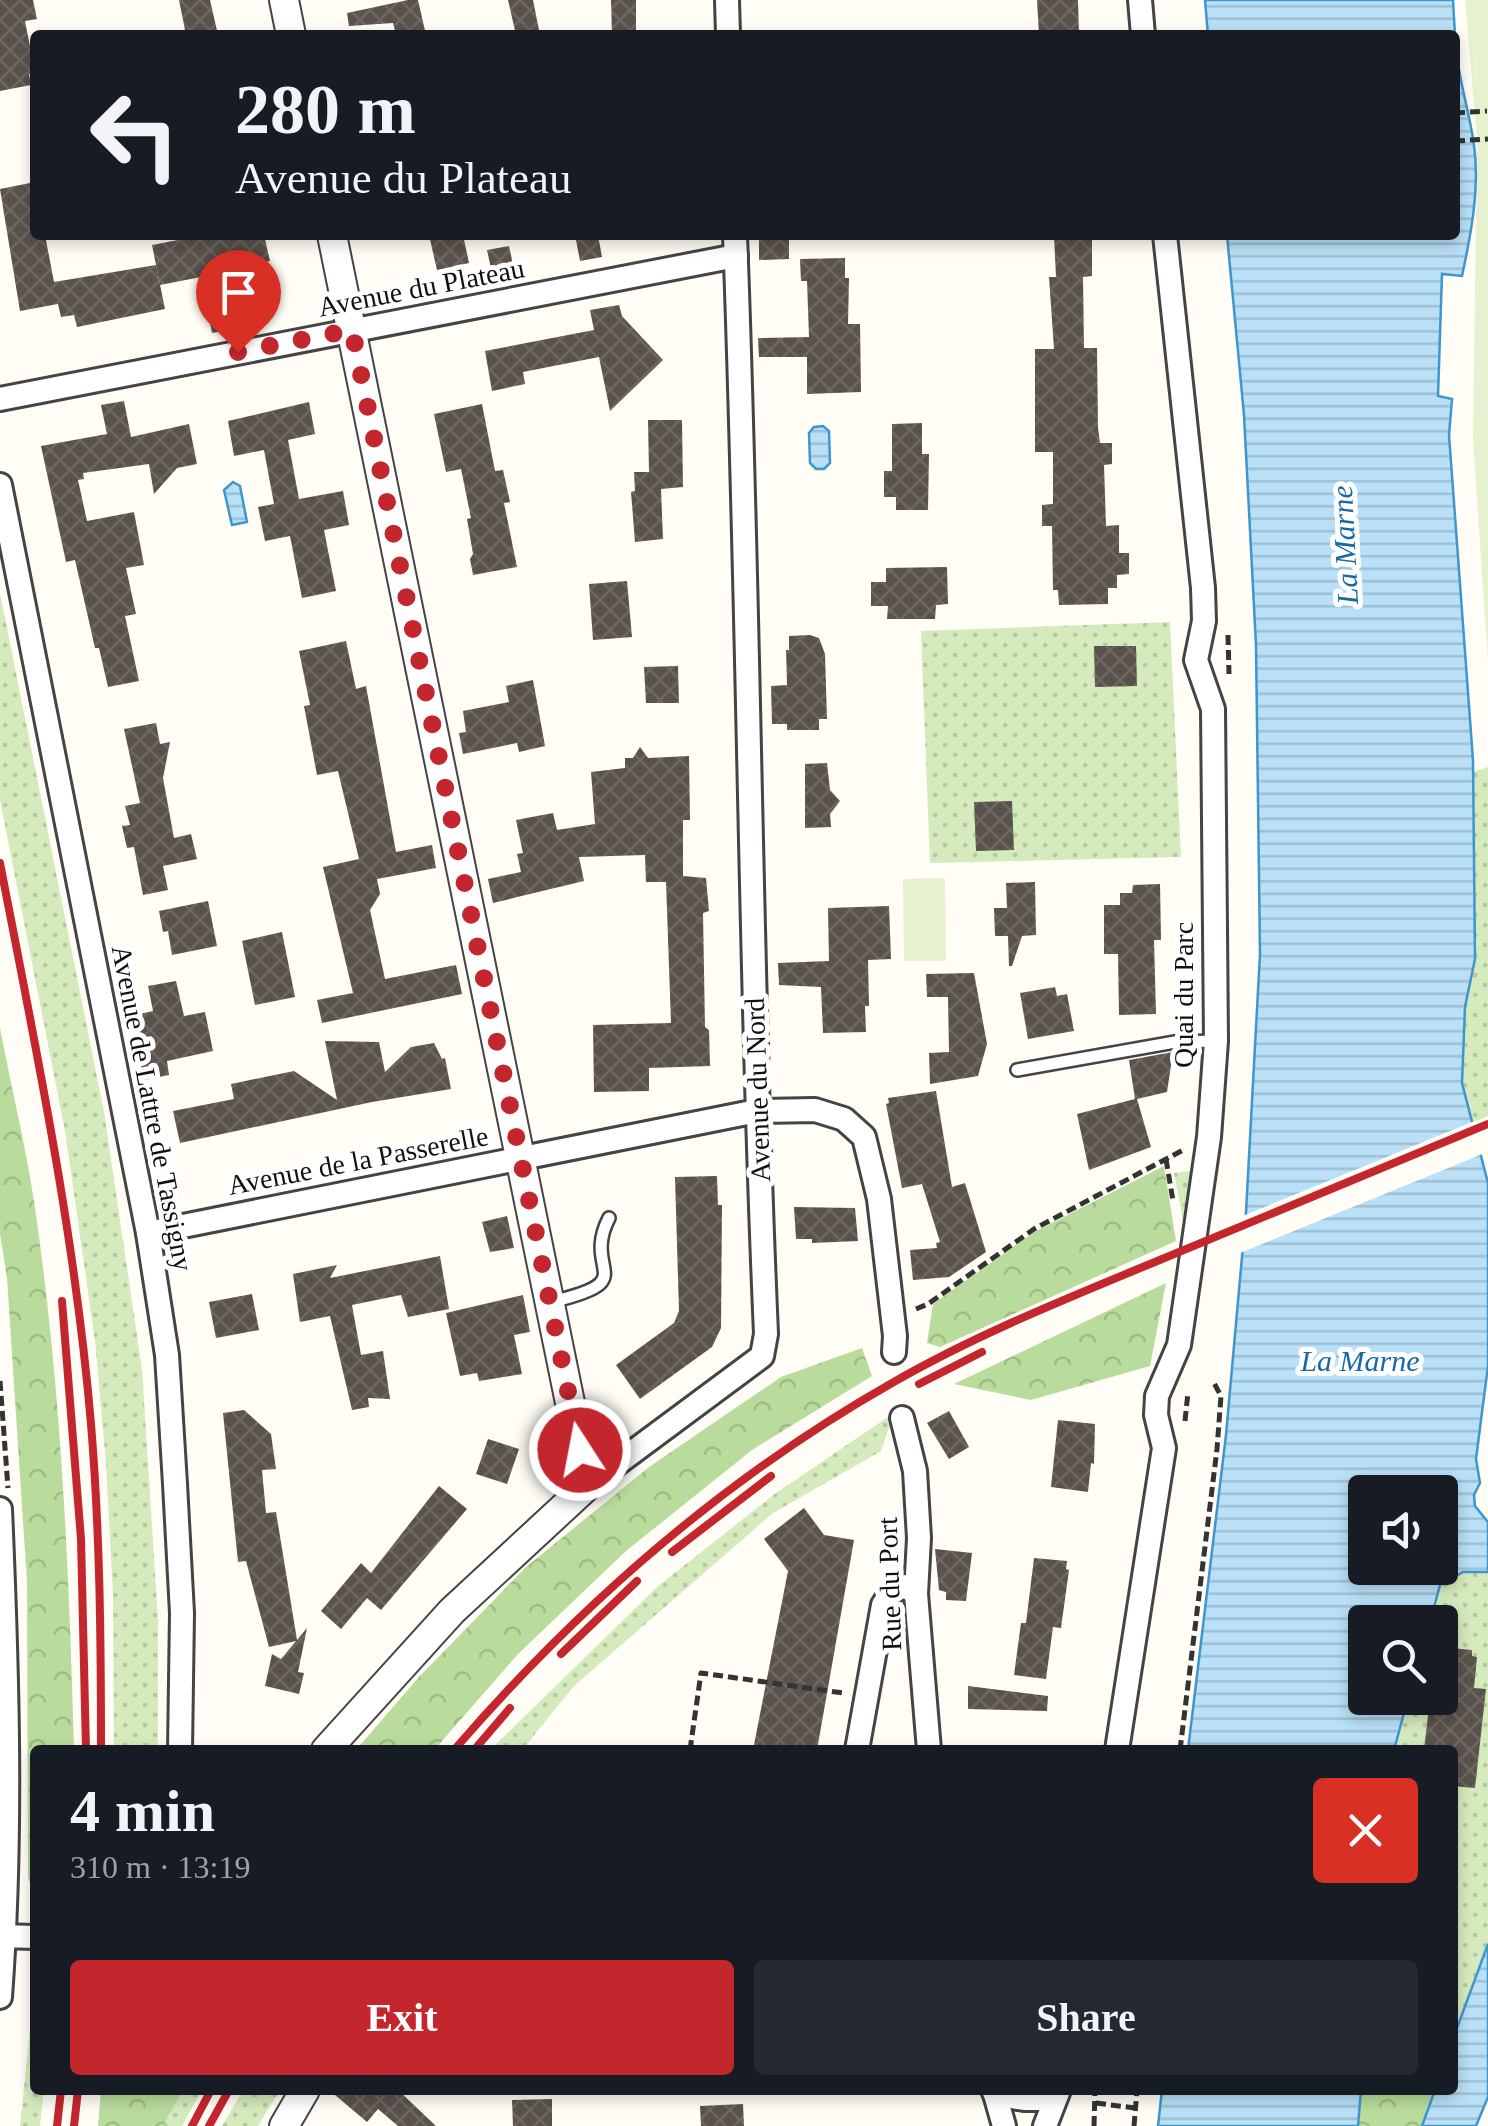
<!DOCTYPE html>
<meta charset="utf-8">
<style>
body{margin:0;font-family:Georgia,serif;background:#242831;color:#f1f3f6;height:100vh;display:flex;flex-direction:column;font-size:38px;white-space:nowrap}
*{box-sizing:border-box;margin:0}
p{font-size:32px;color:#9ea1a6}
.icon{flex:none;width:55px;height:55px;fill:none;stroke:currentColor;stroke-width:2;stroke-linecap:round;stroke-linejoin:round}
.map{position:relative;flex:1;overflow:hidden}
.side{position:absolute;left:30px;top:1745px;width:1428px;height:350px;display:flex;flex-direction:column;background:#171b24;border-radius:10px;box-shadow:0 5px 15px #0003}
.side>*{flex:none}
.top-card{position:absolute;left:30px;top:30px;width:1430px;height:210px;border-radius:10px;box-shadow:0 5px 15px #0003;background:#171b24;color:#f1f3f6;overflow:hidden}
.fabs{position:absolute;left:1348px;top:1475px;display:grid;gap:20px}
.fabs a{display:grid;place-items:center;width:110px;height:110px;border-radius:10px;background:#171b24;box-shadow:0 5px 15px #0003;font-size:50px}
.pin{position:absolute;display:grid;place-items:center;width:85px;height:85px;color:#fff;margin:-102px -42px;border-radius:50% 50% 50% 0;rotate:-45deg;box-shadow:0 0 10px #0007}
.pin .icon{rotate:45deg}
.me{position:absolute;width:110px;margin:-55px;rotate:349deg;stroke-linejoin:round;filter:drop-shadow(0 0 8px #0008)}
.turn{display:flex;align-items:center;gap:35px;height:210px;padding:0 40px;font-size:45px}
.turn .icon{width:130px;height:130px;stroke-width:2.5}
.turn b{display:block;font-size:70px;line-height:85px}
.round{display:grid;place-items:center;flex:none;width:105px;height:105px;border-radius:10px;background:#242831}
.headline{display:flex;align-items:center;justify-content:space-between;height:170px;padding:0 40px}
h1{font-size:60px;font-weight:700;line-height:75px}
.cta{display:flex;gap:20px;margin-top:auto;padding:20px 40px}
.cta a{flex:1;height:115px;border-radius:10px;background:#c4262e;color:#fff;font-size:40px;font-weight:700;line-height:115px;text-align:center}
.cta a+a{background:#242831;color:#f1f3f6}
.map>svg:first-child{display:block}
</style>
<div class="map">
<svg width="1488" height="2126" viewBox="0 0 1488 2126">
<defs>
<pattern id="grass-dots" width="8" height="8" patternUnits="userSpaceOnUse" patternTransform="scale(2.5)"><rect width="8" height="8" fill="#d5ebbd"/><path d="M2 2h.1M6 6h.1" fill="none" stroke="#b6c8a1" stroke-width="1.8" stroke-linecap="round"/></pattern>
<pattern id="forest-crowns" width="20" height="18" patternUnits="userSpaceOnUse" patternTransform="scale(2.5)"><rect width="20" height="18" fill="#b9dc9c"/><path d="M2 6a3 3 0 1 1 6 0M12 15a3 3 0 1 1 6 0" fill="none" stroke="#9ebc85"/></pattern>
<pattern id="water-rules" width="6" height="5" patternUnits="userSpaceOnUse" patternTransform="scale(2.5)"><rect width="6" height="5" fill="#b9e0f7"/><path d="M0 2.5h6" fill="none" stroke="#9ebfd3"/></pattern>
<pattern id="building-cross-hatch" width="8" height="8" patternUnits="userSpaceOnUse" patternTransform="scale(2.5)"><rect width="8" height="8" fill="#5a524d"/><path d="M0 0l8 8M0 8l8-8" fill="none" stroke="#6d6662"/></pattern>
</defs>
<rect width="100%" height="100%" fill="#fffdf5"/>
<g fill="url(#grass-dots)">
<path d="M 0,593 L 104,1112 L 142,1369 L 158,1620 L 158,1750 L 114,1750 L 113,1596 L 106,1464 L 95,1341 L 65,1131 L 0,800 Z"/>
<path d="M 1170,622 L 1181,857 L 930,863 L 921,631 Z"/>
<path d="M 1488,767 L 1488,1116 L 1473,1123 L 1462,1083 L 1465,1007 L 1475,959 L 1473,772 Z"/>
<path d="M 1190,1171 L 1196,1178 L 1186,1236 L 1174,1173 Z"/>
<path d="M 894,1413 L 881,1451 L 773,1513 L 574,1686 L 522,1750 L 490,1750 L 657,1587 L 776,1493 Z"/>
<path d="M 1463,1572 L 1488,1572 L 1488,1944 L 1453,2039 L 1452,1750 L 1394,1750 L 1408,1698 L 1440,1698 L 1440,1622 L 1430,1622 L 1440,1586 Z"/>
<path d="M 35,2012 L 35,2090 L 44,2090 L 40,2126 L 20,2126 L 31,2020 Z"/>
<path d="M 183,2090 L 202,2090 L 182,2126 L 163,2126 Z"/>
<path d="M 243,2090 L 280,2090 L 258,2126 L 222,2126 Z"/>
</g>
<g fill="url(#forest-crowns)">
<path d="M 0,1028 C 11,1086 25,1143 34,1201 C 61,1383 69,1566 74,1750 L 35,1750 L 35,1897 L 28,1877 L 27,1582 L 7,1278 L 0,1234 Z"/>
<path d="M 1164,1166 L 1176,1241 L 940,1347 L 927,1343 L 933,1304 L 1034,1232 Z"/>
<path d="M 1166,1283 L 1150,1366 L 1031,1400 L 954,1384 Z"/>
<path d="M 862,1348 L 872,1376 L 752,1450 L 626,1551 L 518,1654 L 434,1750 L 356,1750 L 418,1678 L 526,1567 L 649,1467 L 781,1377 Z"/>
<path d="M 101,2090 L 183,2090 L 163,2126 L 98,2126 Z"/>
<path d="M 1361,2090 L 1435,2090 L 1422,2126 L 1358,2126 Z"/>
</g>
<g fill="#e6f2cf">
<path d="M 1465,0 L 1488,0 L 1488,662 L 1473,440 L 1477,138 Z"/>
<path d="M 945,878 L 946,961 L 904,961 L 903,879 Z"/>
</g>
<g fill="url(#water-rules)" stroke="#3f96cf" stroke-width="2.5" fill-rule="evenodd">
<path d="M 1205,0 L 1453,0 L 1455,35 L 1208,35 Z"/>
<path d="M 1455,38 C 1457,75 1469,109 1474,145 C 1480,188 1471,234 1462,276 L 1442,274 L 1438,396 L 1452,399 L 1449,435 L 1473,760 L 1475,959 L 1465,1007 L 1462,1083 L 1488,1183 L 1488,1366 L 1476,1459 L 1480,1483 L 1474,1495 L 1475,1506 L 1488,1522 L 1488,1572 L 1463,1572 L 1440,1585 L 1430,1622 L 1365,1622 L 1365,1698 L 1408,1698 L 1394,1750 L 1188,1750 L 1226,1435 L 1246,1212 L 1260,954 L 1256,645 L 1244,415 L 1227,235 L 1455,235 ZM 1365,1492 L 1440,1492 L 1440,1568 L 1365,1568 Z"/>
<path d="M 823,426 L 829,431 L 830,463 L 824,469 L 816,469 L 810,463 L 809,433 L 814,427 Z"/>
<path d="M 233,482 L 240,486 L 247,522 L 232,525 L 224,490 Z"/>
<path d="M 1488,1944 L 1488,2097 L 1476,2126 L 1422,2126 L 1435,2090 L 1452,2090 L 1453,2039 Z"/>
<path d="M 1162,2090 L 1361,2090 L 1358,2126 L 1158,2126 Z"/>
</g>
<path fill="#fffdf5" d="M 1477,1120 L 1485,1153 L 1235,1255 L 1240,1217 Z"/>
<g fill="url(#building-cross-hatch)">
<path d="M 0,0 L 33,0 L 37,19 L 25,21 L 35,72 L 29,74 L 31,85 L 0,91 Z"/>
<path d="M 179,0 L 210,0 L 218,35 L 186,35 Z"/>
<path d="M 408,0 L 418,0 L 426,35 L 396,35 L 393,23 L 349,26 L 347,13 Z"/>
<path d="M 508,0 L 533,0 L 540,35 L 516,35 Z"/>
<path d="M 611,0 L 636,0 L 636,35 L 612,35 Z"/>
<path d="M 1037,0 L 1078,0 L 1079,35 L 1039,35 Z"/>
<path d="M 35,182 L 35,235 L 45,235 L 54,282 L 156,265 L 165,309 L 77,327 L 74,315 L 61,317 L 58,304 L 20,311 L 0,189 Z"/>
<path d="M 204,235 L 264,235 L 270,261 L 227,270 L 239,328 L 212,333 L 201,277 L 160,285 L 152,245 Z"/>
<path d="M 429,235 L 463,235 L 469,263 L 437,270 Z"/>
<path d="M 575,235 L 598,235 L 602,257 L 580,261 Z"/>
<path d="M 759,235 L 789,235 L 789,259 L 759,260 Z"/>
<path d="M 1092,235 L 1092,276 L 1083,277 L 1084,348 L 1097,348 L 1098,428 L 1100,443 L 1112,443 L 1112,464 L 1104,465 L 1106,526 L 1119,525 L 1119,553 L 1129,553 L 1129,574 L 1117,575 L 1117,588 L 1108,588 L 1108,604 L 1059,605 L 1058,590 L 1053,590 L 1052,526 L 1042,526 L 1042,505 L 1053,504 L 1053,452 L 1035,452 L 1035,349 L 1054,349 L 1049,277 L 1056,277 L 1054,236 Z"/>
<path d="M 509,246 L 515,274 L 493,278 L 487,250 Z"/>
<path d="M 845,258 L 845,278 L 849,278 L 848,324 L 860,324 L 861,392 L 807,394 L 807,357 L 759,357 L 758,338 L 809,337 L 807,281 L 801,281 L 800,259 Z"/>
<path d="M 619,305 L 622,316 L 663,360 L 610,411 L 599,357 L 523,372 L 525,384 L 492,391 L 485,351 L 594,330 L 590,310 Z"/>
<path d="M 124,401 L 131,437 L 189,424 L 197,464 L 177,468 L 154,494 L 149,464 L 83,473 L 84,479 L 78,480 L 87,521 L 134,512 L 144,565 L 126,568 L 136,614 L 125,616 L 139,681 L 108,687 L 99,648 L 95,648 L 75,560 L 66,562 L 41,446 L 107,434 L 101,405 Z"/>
<path d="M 309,402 L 315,434 L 288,440 L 299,499 L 343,491 L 349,525 L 324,530 L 336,591 L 302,598 L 290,536 L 265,541 L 258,507 L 274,504 L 264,450 L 234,456 L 228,421 Z"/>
<path d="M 482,404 L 495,471 L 503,470 L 510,502 L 504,503 L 517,567 L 473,575 L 470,559 L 473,554 L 467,519 L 471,518 L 461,469 L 446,472 L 434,414 Z"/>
<path d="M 648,420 L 682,420 L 683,487 L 661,489 L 663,539 L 635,542 L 631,492 L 635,491 L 634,472 L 649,472 Z"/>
<path d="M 922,423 L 922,454 L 929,454 L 928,510 L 896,510 L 896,497 L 884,497 L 884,471 L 892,471 L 892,424 Z"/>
<path d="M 947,567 L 948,604 L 936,605 L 935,619 L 887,619 L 888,606 L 871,606 L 871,582 L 886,582 L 886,568 Z"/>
<path d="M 627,581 L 632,637 L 593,640 L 589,584 Z"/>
<path d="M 810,635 L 819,638 L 825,654 L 827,719 L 819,719 L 819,730 L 787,730 L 787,724 L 772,724 L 771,686 L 787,685 L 786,650 L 789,650 L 789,636 Z"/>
<path d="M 346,641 L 356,689 L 366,686 L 396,852 L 432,845 L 436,868 L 377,879 L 380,894 L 370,910 L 385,979 L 456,965 L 462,994 L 322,1023 L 317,1000 L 353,993 L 323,867 L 359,859 L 338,771 L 317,775 L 304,706 L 310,705 L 299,651 Z"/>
<path d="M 1094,646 L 1136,646 L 1137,686 L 1095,687 Z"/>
<path d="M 678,666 L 679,703 L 646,703 L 644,667 Z"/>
<path d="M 533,680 L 545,746 L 519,752 L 517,743 L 463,754 L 459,733 L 466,732 L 463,711 L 509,702 L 506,686 Z"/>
<path d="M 156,723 L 160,744 L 170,742 L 163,778 L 174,838 L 191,834 L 197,859 L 163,866 L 168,890 L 143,895 L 134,847 L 127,848 L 122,826 L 130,825 L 125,806 L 140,803 L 124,729 Z"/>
<path d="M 640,747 L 648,758 L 689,756 L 690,820 L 683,820 L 683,876 L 706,878 L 709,911 L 703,913 L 705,1027 L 709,1030 L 710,1066 L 649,1068 L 649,1091 L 594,1092 L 593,1025 L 671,1023 L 666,882 L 646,882 L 645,855 L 579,857 L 584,881 L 493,903 L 488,879 L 521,872 L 517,854 L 523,853 L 516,820 L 553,813 L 557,830 L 595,824 L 591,772 L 625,768 L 625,758 L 633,758 Z"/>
<path d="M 827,763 L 830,790 L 840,801 L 830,814 L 831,827 L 805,828 L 805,764 Z"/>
<path d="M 1012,801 L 1014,850 L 976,851 L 974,802 Z"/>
<path d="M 1035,882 L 1036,935 L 1022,936 L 1012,966 L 1009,966 L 1008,936 L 995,936 L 994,908 L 1007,908 L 1006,883 Z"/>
<path d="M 1160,884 L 1161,940 L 1154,940 L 1156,1014 L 1119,1015 L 1118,954 L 1104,954 L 1104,905 L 1120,905 L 1120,893 L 1132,893 L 1133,885 Z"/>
<path d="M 208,901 L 217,946 L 172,955 L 168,931 L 163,932 L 159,911 Z"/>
<path d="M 889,906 L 891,959 L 868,960 L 869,1006 L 865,1006 L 866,1032 L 823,1033 L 821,987 L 779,985 L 778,963 L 829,961 L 828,908 Z"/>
<path d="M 282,932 L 295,997 L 255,1005 L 242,941 Z"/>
<path d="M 974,973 L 987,1044 L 978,1076 L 930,1084 L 929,1053 L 949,1052 L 948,997 L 927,997 L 926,974 Z"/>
<path d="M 176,981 L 184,1016 L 205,1012 L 213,1051 L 167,1061 L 169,1075 L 144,1080 L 130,1016 L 153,1011 L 148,986 Z"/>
<path d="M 1055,987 L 1057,996 L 1067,994 L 1074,1031 L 1028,1039 L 1020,993 Z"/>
<path d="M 325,1041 L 379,1042 L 385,1072 L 411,1047 L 434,1043 L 442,1059 L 445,1058 L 451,1089 L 372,1102 L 180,1143 L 173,1111 L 234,1099 L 231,1084 L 294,1071 L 337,1100 Z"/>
<path d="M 1173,1052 L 1167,1092 L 1137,1099 L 1151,1147 L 1089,1170 L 1077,1114 L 1135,1099 L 1129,1060 Z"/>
<path d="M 936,1091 L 952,1187 L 965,1183 L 986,1252 L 949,1277 L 913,1280 L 910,1250 L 937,1248 L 936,1243 L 940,1242 L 922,1184 L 902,1188 L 886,1104 L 889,1103 L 888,1098 Z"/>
<path d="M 717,1176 L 718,1205 L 722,1205 L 721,1328 L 712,1347 L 640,1399 L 616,1365 L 674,1323 L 679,1311 L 675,1177 Z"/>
<path d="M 794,1207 L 855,1208 L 858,1241 L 812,1243 L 812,1239 L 796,1239 Z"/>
<path d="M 507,1216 L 514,1248 L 490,1252 L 482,1222 Z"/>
<path d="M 440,1256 L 449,1309 L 408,1317 L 401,1295 L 352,1305 L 361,1355 L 383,1351 L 390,1399 L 368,1398 L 369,1407 L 352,1410 L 330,1316 L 300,1322 L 293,1274 L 337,1265 L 330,1278 Z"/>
<path d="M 252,1294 L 259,1330 L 216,1338 L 209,1302 Z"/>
<path d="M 523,1295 L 530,1332 L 514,1335 L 522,1374 L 479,1381 L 477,1373 L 460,1376 L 446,1313 Z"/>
<path d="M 244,1410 L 271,1434 L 276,1469 L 262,1470 L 266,1513 L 276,1512 L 297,1640 L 307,1628 L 298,1672 L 304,1673 L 299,1694 L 265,1686 L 272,1654 L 281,1659 L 296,1641 L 269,1647 L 246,1561 L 238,1562 L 223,1413 Z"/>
<path d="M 949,1411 L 969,1447 L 949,1459 L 927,1423 Z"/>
<path d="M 1058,1420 L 1095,1424 L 1094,1464 L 1091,1463 L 1088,1492 L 1051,1487 Z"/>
<path d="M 488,1439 L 519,1449 L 507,1484 L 476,1474 Z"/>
<path d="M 439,1486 L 467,1509 L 381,1610 L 367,1598 L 341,1629 L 321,1611 L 361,1563 L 371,1573 Z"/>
<path d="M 804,1508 L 824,1535 L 854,1540 L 817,1750 L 753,1750 L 788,1571 L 764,1539 Z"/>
<path d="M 935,1549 L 972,1553 L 966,1601 L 946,1600 L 946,1592 L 939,1590 Z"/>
<path d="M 1034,1558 L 1067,1561 L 1066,1569 L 1069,1570 L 1061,1628 L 1053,1627 L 1046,1679 L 1014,1675 L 1021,1623 L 1026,1623 Z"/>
<path d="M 1440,1647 L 1472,1650 L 1472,1656 L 1477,1657 L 1474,1688 L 1486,1689 L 1475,1788 L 1452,1786 L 1452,1750 L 1424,1750 L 1430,1698 L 1440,1698 Z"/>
<path d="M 968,1686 L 1048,1696 L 1047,1711 L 968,1709 Z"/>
<path d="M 329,2090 L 398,2090 L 436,2126 L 398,2126 L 378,2109 L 367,2122 Z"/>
<path d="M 552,2099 L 552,2126 L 513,2126 L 512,2100 Z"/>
<path d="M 743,2104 L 744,2126 L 701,2126 L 700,2106 Z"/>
</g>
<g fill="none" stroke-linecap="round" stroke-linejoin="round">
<g stroke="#444" stroke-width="16">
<g id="service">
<path d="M 1017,1070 L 1175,1042 L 1216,1041"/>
<path d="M 551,1302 C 644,1280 581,1272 609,1218"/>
</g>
</g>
<g stroke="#444" stroke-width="28">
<g id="minor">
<path d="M 727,0 L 728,35"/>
<path d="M 1140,0 L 1143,35"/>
<path d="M 0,399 L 736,256"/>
<path d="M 0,485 L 148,1233 L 167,1355 L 175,1484 L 182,1613 L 180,1750"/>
<path d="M 148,1233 L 757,1111 L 815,1110 L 844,1119 L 864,1137 L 879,1199 L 895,1336 L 894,1352"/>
<path d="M 902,1418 L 915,1471 L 919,1538 L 916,1594 L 929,1750"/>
<path d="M 587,1486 L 762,1356 L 766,1334 C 750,968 749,601 735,235"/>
<path d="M 0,1509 C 7,1671 12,1835 0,1997"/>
<path d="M 857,1750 L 883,1605 L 892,1591 L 906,1586 L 916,1594"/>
<path d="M 1117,1750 L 1164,1448 L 1156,1415 L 1157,1396 L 1179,1345 L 1209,1137 L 1216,1041 L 1213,709 L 1196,660 L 1204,621 L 1203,588 L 1165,235"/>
<path d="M 0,1936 L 35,1937"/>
<path d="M 993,2090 L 995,2094 L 1024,2099 L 1054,2099"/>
<path d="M 995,2094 L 1004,2126"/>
<path d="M 1045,2126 L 1059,2090"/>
</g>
</g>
<g stroke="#444" stroke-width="32">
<g id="tertiary">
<path d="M 284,0 L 291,35"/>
<path d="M 326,1750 L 452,1611 L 587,1486 L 332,235"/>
<path d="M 284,2126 L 305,2090"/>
</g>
</g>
<g stroke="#333" stroke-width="5" stroke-dasharray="10 5" stroke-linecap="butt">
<path d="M 1455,113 L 1487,111"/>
<path d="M 1455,141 L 1488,139"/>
<path d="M 1228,635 L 1229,674"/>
<path d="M 1166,1159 L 1173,1201"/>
<path d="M 916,1309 L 928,1304 L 1034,1229 L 1185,1149"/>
<path d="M 0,1381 L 8,1488"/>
<path d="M 1185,1421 L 1188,1392"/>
<path d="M 690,1750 L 701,1673 L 843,1693"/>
<path d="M 1180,1750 L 1217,1449 L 1221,1396 L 1214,1383"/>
<path d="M 1096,2103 L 1135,2108"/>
<path d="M 1094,2126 L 1095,2090"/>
<path d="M 1134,2126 L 1137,2090"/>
</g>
<use href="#service" stroke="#fff" stroke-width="11"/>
<use href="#minor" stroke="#fff" stroke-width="22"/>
<use href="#tertiary" stroke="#fff" stroke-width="28"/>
<g stroke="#c4262e" stroke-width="8">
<path d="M 0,863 C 36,1049 75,1235 91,1424 C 100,1532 101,1641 101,1750"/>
<path d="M 62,1301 L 81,1539 L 86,1750"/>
<path d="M 919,1384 L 982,1352"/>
<path d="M 672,1552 L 771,1476"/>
<path d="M 561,1654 L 637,1581"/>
<path d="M 454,1750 C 581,1603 723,1479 892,1383 C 979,1333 1073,1296 1167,1257 C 1274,1213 1381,1169 1488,1124"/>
<path d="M 474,1750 L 510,1708"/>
<path d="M 57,2126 L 61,2090"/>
<path d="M 74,2126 L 78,2090"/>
<path d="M 192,2126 L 211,2090"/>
<path d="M 209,2126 L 229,2090"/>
</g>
</g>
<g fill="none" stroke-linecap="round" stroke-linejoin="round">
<path stroke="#c4262e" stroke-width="18" stroke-dasharray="0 32.4" d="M 238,352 L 352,330 L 580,1450"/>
</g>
<g text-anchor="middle" stroke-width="10" stroke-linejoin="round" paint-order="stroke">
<g font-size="28" fill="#111" stroke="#fff">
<text transform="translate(421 287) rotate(-11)" y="10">Avenue du Plateau</text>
<text transform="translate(1183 995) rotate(-90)" y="10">Quai du Parc</text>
<text transform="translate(757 1090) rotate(-92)" y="10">Avenue du Nord</text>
<text transform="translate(153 1108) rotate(79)" y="10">Avenue de Lattre de Tassigny</text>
<text transform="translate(358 1160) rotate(-11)" y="10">Avenue de la Passerelle</text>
<text transform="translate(889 1584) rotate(-92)" y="10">Rue du Port</text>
</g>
<g font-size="30" font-style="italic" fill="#1768a6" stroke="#fff">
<text transform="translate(1345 545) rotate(-93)" y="10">La Marne</text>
<text x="1360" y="1371">La Marne</text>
</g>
</g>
</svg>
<div class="fabs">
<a><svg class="icon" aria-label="sound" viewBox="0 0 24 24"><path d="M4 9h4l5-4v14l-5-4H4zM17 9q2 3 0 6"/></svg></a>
<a><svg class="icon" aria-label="search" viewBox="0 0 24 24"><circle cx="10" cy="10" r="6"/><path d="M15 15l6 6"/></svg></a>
</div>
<div class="pin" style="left:238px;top:352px;background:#d93025"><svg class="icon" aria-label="arrive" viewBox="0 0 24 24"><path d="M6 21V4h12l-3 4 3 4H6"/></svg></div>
<svg class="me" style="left:580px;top:1450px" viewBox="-20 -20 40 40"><circle r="17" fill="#c4262e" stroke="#fff" stroke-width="3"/><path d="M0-11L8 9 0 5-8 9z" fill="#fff"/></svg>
<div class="top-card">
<div class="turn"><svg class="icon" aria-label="left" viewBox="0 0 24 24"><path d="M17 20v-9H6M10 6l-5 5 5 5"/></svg><div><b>280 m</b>Avenue du Plateau</div></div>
</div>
<section class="side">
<div class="headline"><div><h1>4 min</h1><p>310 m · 13:19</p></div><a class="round" style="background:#d93025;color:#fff"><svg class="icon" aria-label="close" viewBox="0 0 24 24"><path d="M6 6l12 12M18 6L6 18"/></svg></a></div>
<div class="cta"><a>Exit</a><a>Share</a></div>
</section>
</div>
